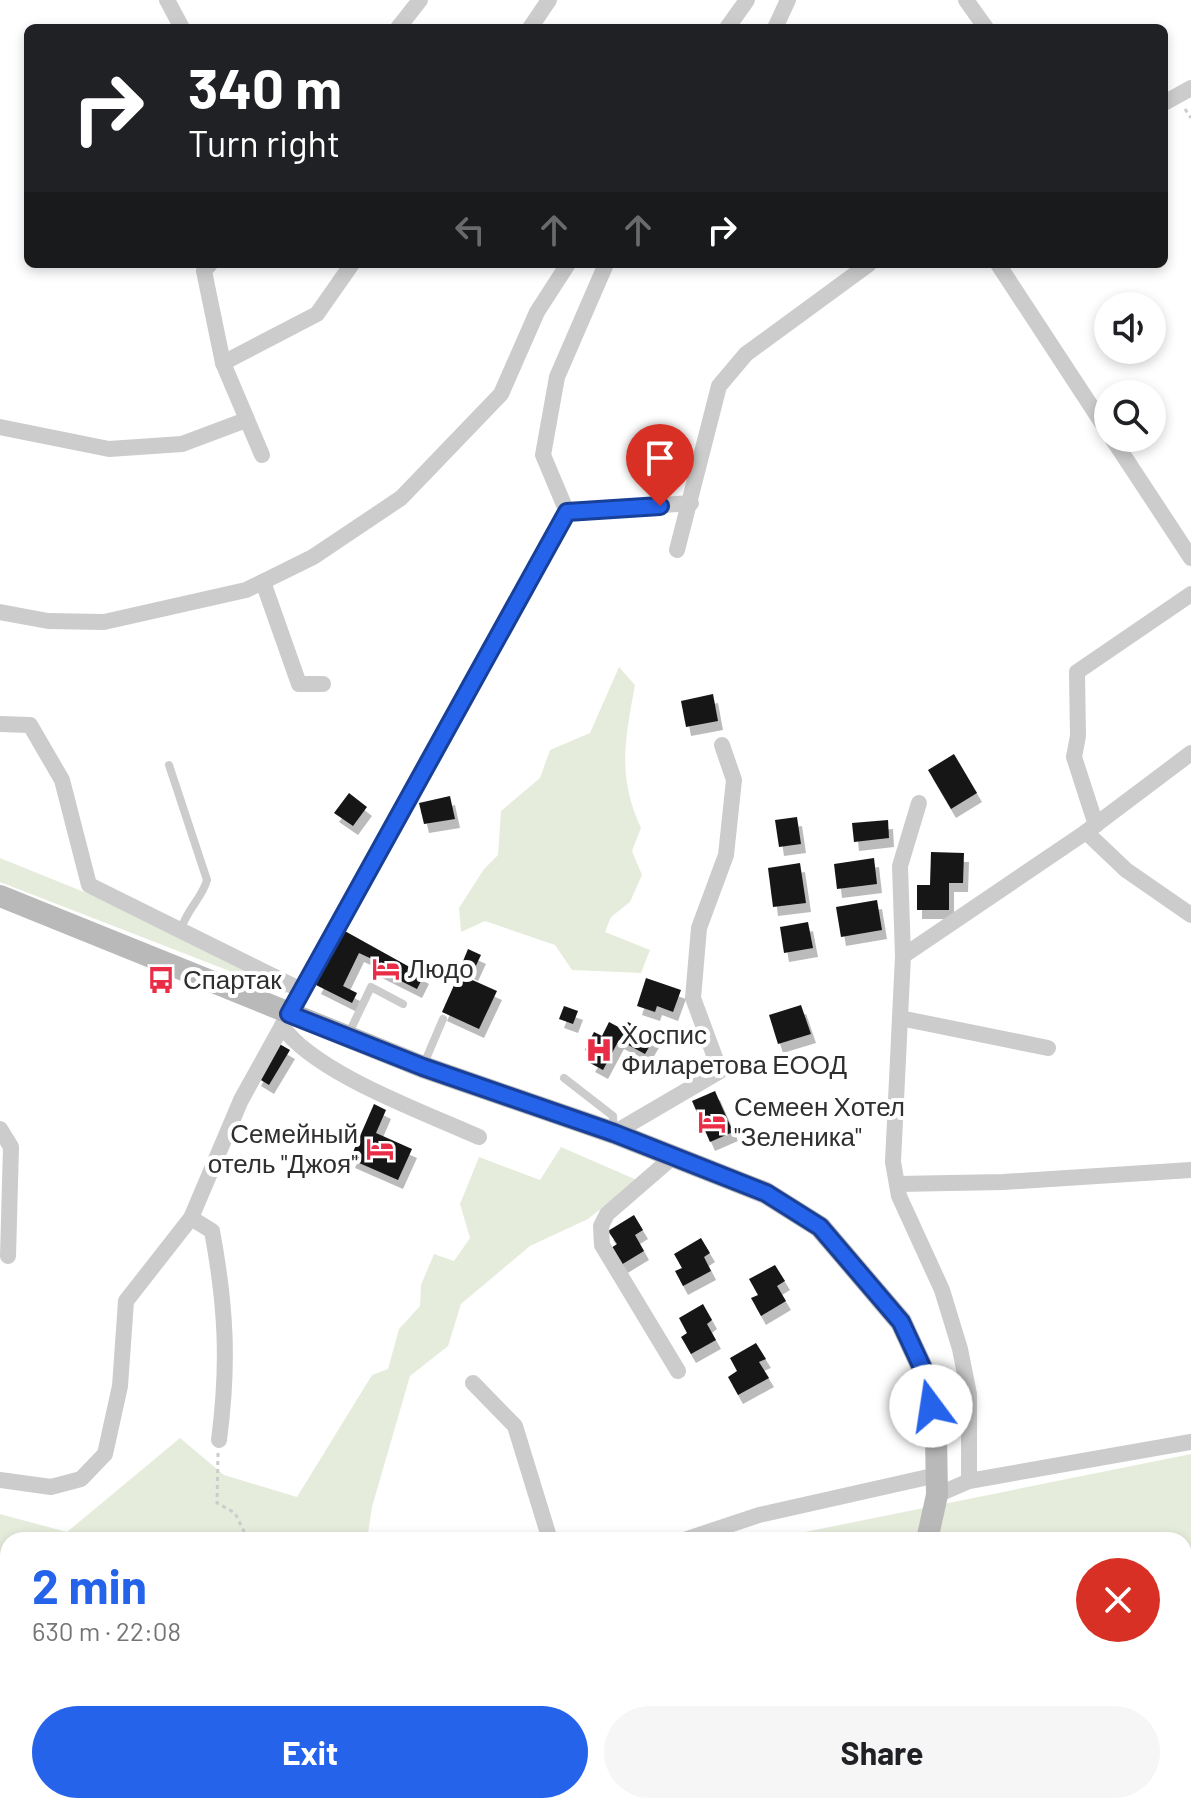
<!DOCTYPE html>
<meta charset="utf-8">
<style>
body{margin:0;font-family:Barlow,sans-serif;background:#f6f6f6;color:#202124;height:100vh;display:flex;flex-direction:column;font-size:30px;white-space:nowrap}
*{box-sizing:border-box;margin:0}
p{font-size:26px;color:#757577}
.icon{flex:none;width:44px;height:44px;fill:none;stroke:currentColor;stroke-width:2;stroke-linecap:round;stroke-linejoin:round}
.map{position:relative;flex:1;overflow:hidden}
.side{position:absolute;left:0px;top:1532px;width:1192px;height:282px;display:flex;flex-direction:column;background:#fff;border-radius:24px 24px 0 0;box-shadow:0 4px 12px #0003}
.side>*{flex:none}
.guide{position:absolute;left:24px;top:24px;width:1144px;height:244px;border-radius:12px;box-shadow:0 4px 12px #0003;background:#202124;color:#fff;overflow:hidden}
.controls{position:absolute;left:1094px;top:292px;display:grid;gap:16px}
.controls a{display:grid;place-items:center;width:72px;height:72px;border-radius:50%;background:#fff;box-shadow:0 4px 12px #0003;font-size:40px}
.pin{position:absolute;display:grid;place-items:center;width:68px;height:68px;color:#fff;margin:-82px -34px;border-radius:50% 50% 50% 0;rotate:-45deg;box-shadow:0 0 8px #0007}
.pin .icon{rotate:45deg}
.me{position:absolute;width:88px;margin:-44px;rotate:346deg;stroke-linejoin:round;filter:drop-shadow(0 0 6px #0008)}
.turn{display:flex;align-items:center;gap:28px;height:168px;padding:0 32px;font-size:36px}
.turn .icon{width:104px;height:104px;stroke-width:2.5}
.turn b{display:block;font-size:56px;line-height:68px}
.lanes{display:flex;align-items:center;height:76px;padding:0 32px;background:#0003;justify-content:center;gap:40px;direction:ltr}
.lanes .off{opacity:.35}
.round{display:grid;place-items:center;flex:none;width:84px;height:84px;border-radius:42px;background:#f6f6f6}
.head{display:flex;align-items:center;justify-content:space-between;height:136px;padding:0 32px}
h1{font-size:48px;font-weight:700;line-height:60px;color:#2563eb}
.action{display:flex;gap:16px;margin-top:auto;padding:16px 32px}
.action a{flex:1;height:92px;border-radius:48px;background:#2563eb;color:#fff;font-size:32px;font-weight:700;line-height:92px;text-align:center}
.action a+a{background:#f6f6f6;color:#202124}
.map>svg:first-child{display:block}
</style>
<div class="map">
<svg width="1191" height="1813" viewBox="0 0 1191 1813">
<defs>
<filter id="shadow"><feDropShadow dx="5" dy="9" stdDeviation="0" flood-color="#0004"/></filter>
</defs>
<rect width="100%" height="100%" fill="#fff"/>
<g fill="#e6ecdc">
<path d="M 619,667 L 635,685 C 625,740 617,776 641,828 L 632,851 L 642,875 L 630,902 L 611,917 L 605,932 L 650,950 L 641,973 L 572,970 L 555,945 L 485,921 L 461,932 L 459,908 L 484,869 L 498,855 L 501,811 L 540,778 L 550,750 L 590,733 Z"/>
<path d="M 0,858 L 89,894 L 290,988 L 286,993 L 0,882 Z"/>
<path d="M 561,1147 L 637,1180 L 588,1219 L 530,1246 L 461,1304 L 448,1346 L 410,1376 L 372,1507 L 367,1540 L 8,1540 L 8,1806 L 1184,1806 L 1184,1540 L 765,1540 L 1191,1454 L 1191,1813 L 0,1813 L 0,1514 L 67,1532 L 180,1438 L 224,1475 L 297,1497 L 372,1375 L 388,1369 L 399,1329 L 420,1306 L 421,1285 L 434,1254 L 454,1261 L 470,1238 L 460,1204 L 479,1157 L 540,1180 Z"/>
</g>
<g fill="#161616" filter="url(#shadow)">
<path d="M 713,694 L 718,721 L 686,727 L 681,701 Z"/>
<path d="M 954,754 L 977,793 L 951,809 L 928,770 Z"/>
<path d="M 349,793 L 367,807 L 353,826 L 334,813 Z"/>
<path d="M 450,796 L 455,819 L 424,824 L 419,803 Z"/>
<path d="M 797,817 L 801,844 L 779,847 L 775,820 Z"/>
<path d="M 888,820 L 889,838 L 854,842 L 852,823 Z"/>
<path d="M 931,852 L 964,853 L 963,883 L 949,883 L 949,910 L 917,910 L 917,885 L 930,885 Z"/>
<path d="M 874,858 L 877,884 L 837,889 L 834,864 Z"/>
<path d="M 800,863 L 806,903 L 773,907 L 768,868 Z"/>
<path d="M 877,900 L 882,930 L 841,937 L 836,907 Z"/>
<path d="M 808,922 L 813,948 L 784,953 L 780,927 Z"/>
<path d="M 343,930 L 424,975 L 417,989 L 371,966 L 374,960 L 359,953 L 343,986 L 357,993 L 352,1003 L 316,985 Z"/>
<path d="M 468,949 L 481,955 L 473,972 L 461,966 Z"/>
<path d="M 459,974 L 497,991 L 479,1029 L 442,1012 Z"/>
<path d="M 646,978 L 681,990 L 673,1012 L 657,1006 L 655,1012 L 637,1006 Z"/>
<path d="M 801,1005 L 811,1034 L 778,1044 L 769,1015 Z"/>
<path d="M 564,1006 L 578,1011 L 573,1024 L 559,1019 Z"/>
<path d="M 609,1022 L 624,1030 L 628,1022 L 655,1037 L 645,1054 L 619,1040 L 603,1070 L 590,1063 L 595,1055 L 585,1050 L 594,1032 L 602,1036 Z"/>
<path d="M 276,1042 L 290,1050 L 269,1085 L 256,1077 Z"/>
<path d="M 715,1091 L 733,1132 L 710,1142 L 692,1101 Z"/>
<path d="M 374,1104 L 386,1110 L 376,1133 L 412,1149 L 398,1180 L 350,1159 Z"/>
<path d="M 634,1215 L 643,1230 L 635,1235 L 644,1251 L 621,1265 L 611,1248 L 617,1244 L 608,1231 Z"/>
<path d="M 701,1238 L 710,1253 L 704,1257 L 711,1271 L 683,1286 L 675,1271 L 682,1268 L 674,1254 Z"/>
<path d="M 775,1265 L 785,1281 L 777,1286 L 786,1301 L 761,1316 L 751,1298 L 758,1295 L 749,1279 Z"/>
<path d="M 703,1304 L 712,1320 L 707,1324 L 716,1340 L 691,1354 L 681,1337 L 687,1333 L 679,1318 Z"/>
<path d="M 756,1343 L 766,1359 L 759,1362 L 769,1378 L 738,1395 L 728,1377 L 737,1371 L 730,1358 Z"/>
</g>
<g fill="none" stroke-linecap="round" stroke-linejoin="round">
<g stroke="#ccc" stroke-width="3" stroke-dasharray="4 4" stroke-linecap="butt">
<path d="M 1185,109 L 1191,118"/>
<path d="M 218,1453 L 217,1503 L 235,1513 L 248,1540"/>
<path d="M 214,1813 L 216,1806"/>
</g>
<g stroke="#ccc" stroke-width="8">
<path d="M 169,765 L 207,880 C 202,898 188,908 181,929"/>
<path d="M 348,1035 L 371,987 L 403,1004"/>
<path d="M 423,1066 L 443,1019"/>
<path d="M 564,1078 L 613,1116 L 614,1132"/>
</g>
<g stroke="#ccc" stroke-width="16">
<path d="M 167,0 L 182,28"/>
<path d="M 966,0 L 986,28"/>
<path d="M 398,28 L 420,0"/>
<path d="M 530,28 L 549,0"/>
<path d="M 727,28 L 747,0"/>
<path d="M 775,28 L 788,0"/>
<path d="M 1164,103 L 1191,88"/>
<path d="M 210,264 L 204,271 L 223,363 L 262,455"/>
<path d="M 998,264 L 1108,432"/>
<path d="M 223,363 L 317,314 L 352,264"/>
<path d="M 0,427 L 109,449 L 182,444 L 246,420"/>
<path d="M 1112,438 L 1191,558"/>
<path d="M 567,512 L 691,503"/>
<path d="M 677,550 L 719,386 L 746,354 L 869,264"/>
<path d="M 263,582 L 299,684 L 323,684"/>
<path d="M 0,612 L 48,621 L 104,622 L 246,590 L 313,557 L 401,498 L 501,394 L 537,312 L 568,264"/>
<path d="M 0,724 L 30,725 L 62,780 L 89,885 L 301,990"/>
<path d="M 1096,825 L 1074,757 L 1078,736 L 1077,672 L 1191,594"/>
<path d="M 1086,832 L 1126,870 L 1191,915"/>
<path d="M 903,956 L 900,866 L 919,803"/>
<path d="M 900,1018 L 1048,1048"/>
<path d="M 0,1129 L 11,1147 L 8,1256"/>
<path d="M 614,1133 L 720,1071 L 693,998 L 699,928 L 726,855 L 734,780 L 722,745"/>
<path d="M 479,1137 C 426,1113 314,1073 282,1026 L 567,512 L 543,455 L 557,377 L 606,264"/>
<path d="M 674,1156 L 607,1214 L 601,1226 L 602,1245 L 678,1371"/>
<path d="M 897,1184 L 1003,1182 L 1191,1170"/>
<path d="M 191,1218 L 212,1231 C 226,1306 229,1364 219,1440"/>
<path d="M 473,1383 L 515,1426 L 550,1540"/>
<path d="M 0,1480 L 51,1487 L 81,1479 L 105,1454 L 120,1386 L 126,1301 L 191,1218 L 241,1100 L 282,1026"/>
<path d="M 969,1481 L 1191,1442"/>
<path d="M 937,1495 L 969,1481 L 969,1394 L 960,1349 L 942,1290 L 899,1196 L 893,1162 L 903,956 L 1086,832 L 1191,753"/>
<path d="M 684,1540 L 759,1515 L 937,1475"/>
<path d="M 1184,1779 L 1191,1775"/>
<path d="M 1150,1806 L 1154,1813"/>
<path d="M 1099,1813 L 1122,1806"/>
</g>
<g stroke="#b9b9b9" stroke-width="22">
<path d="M 0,896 L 423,1067 L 614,1133 L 766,1193 L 820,1227 L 901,1322 L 926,1376 L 936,1435 L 937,1495 L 927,1540"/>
<path d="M 599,1813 L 611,1806"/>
</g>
</g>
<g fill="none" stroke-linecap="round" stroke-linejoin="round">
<g stroke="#184099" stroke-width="20">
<path id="route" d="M 660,506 L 567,512 L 289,1014 L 423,1067 L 614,1133 L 766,1193 L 820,1227 L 901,1322 L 926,1376 L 931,1406"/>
</g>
<use href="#route" stroke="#2563eb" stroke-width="14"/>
</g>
<defs>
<g id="hotel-bare" transform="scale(2.16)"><path d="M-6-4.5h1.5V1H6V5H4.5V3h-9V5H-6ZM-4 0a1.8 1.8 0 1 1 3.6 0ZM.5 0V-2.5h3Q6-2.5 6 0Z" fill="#ea2d47" stroke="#fff" stroke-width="2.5" paint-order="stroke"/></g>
<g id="bus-bare" transform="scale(2.16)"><path d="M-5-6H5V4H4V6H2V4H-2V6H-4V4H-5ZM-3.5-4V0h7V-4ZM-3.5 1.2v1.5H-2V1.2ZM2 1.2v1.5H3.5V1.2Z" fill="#ea2d47" stroke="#fff" stroke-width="2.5" paint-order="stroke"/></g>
<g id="hospital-bare" transform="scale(2.16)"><path d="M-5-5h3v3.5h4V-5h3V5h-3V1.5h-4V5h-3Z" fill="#ea2d47" stroke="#fff" stroke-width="2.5" paint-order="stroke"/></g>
</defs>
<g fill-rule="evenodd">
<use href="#hotel-bare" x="386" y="969"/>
<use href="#bus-bare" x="161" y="980"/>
<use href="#hospital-bare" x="599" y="1050"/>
<use href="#hotel-bare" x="712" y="1122"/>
<use href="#hotel-bare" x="380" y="1149"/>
</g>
<g text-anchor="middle" stroke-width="8" stroke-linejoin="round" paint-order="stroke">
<g font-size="26" fill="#2f2f2f" stroke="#fff" text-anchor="start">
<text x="408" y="978">Людо</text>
<text x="183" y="989">Спартак</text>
<text x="621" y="1044">Хоспис<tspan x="621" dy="30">Филаретова ЕООД</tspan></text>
<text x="734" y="1116">Семеен Хотел<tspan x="734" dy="30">"Зеленика"</tspan></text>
<text x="358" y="1143" text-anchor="end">Семейный<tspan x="358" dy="30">отель "Джоя"</tspan></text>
</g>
</g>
</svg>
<div class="controls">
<a><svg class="icon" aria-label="sound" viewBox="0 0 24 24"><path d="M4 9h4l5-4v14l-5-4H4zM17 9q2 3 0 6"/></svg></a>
<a><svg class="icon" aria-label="search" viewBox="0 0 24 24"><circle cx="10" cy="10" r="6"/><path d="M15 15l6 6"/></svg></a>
</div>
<div class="pin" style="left:660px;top:506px;background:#d93025"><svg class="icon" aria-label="arrive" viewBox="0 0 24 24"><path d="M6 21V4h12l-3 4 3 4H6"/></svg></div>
<svg class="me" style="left:931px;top:1406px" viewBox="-20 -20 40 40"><circle r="19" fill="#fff"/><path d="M0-13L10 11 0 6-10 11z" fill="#2563eb"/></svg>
<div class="guide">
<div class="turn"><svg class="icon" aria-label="right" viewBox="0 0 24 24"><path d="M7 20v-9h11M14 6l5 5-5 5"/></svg><div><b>340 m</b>Turn right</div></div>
<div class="lanes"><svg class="icon off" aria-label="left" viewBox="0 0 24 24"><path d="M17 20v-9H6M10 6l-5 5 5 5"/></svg><svg class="icon off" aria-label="ahead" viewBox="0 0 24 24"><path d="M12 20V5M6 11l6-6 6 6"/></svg><svg class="icon off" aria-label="ahead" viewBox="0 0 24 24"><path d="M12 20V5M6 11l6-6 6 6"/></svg><svg class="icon" aria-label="right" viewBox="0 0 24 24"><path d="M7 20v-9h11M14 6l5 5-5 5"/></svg></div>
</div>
<section class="side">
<div class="head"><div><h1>2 min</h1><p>630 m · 22:08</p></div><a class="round" style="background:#d93025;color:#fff"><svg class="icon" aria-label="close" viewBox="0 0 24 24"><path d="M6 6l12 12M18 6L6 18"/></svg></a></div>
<div class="action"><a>Exit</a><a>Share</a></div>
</section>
</div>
